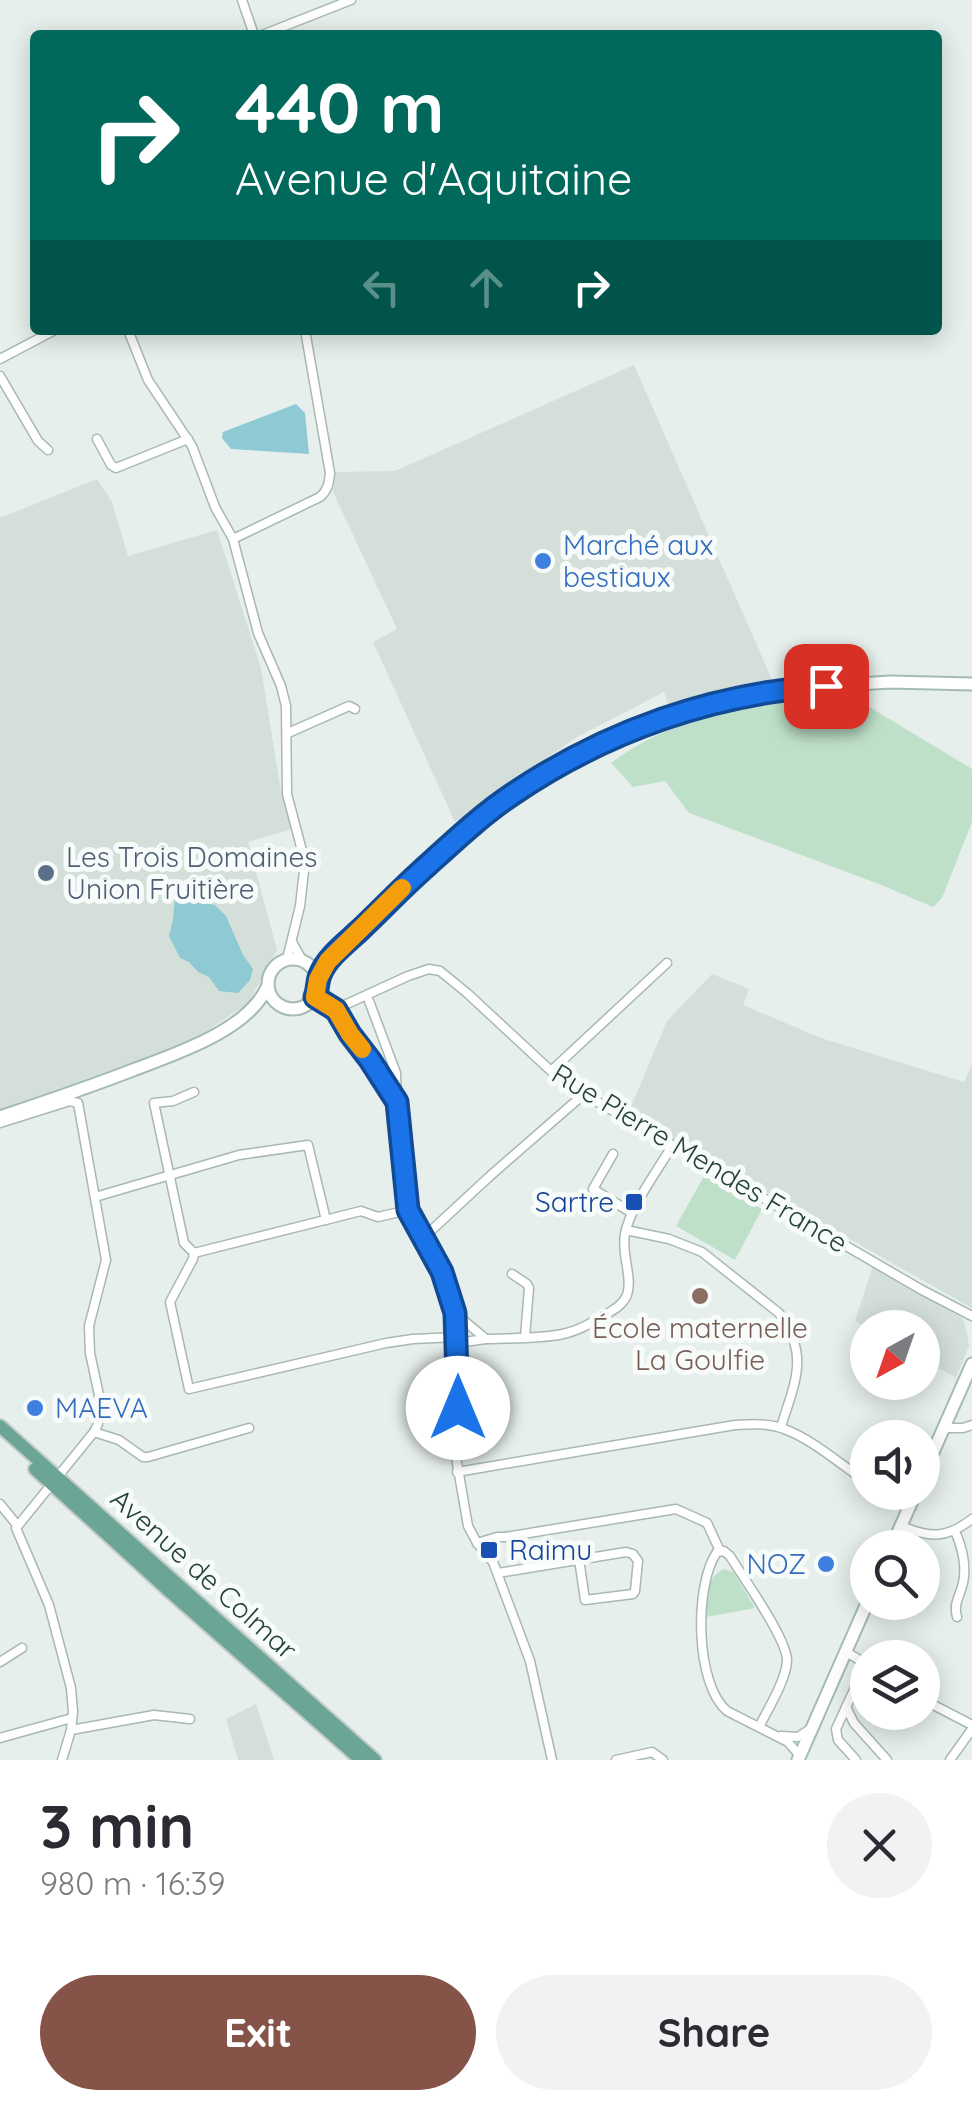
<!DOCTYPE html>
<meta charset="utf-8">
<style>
body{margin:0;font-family:Quicksand,sans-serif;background:#f2f2f3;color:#2b2b33;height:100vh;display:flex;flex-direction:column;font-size:38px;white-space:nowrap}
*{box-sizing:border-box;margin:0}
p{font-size:32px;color:#7c7c81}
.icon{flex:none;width:55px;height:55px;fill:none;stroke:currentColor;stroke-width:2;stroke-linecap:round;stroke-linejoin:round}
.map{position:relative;height:1760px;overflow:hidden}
.panel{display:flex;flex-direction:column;background:#fff;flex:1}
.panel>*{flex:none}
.banner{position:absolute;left:30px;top:30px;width:912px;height:305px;border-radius:10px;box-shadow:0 5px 25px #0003;background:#00695c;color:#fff;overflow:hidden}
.needle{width:65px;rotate:220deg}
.buttons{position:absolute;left:850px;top:1310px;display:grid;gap:20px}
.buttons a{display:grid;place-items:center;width:90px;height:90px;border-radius:50%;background:#fff;box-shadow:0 5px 25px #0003;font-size:50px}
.pin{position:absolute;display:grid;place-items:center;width:85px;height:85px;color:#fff;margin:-42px;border-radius:20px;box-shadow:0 5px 15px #0006}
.me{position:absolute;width:110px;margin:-55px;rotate:0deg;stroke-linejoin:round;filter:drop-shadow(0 0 8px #0008)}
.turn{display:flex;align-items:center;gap:35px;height:210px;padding:0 40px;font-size:45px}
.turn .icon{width:130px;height:130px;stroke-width:2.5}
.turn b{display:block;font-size:70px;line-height:85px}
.lanes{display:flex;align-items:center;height:95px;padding:0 40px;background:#0003;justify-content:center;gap:50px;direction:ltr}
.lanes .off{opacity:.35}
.round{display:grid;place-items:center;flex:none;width:105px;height:105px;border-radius:52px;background:#f2f2f3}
.head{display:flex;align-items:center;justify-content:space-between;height:170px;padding:0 40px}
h1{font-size:60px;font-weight:700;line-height:75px}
.primary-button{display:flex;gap:20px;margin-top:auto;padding:20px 40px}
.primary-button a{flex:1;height:115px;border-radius:60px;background:#855347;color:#fff;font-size:40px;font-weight:700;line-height:115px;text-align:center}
.primary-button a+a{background:#f2f2f3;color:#2b2b33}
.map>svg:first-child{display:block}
</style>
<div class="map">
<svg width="972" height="1760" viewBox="0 0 972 1760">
<rect width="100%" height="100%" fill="#e6efeb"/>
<g fill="#d4dfda">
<path d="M 634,365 L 773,682 L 724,692 L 670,710 L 664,692 L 577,737 L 455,822 L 373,642 L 397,629 L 333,492 L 335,472 L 395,471 Z"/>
<path d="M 97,479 L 112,502 L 128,556 L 217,530 L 261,668 L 281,792 L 292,829 L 248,842 L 277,950 L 249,1002 L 196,1039 L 153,1057 L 0,1113 L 0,518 Z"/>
<path d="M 712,974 L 749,989 L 743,1005 L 821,1038 L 964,1082 L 972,1064 L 972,1308 L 628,1114 L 667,1021 Z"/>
<path d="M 873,1266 L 962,1318 L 966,1328 L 969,1346 L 956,1378 L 923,1359 L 922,1328 L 867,1329 L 855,1321 Z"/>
<path d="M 256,1704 L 274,1760 L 238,1760 L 226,1719 Z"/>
</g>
<g fill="#bfe0c8">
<path d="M 848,694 L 972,769 L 972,822 L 942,898 L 933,907 L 879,884 L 689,813 L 665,781 L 633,787 L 611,763 C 683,710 762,704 848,694 Z"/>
<path d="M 704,1176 L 762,1209 L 735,1260 L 676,1226 Z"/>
<path d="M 724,1569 L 733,1572 L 755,1608 L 706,1617 C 708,1599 705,1577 724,1569 Z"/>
</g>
<g fill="#8ec9d4">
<path d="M 296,404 L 305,413 L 309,454 L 231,449 L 222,438 L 223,432 Z"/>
<path d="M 181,892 L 201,902 L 215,905 L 226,916 L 243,955 L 253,969 L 250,980 L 238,993 L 219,991 L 209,977 L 198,972 L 189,962 L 180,958 L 169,936 L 173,919 L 175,896 Z"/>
</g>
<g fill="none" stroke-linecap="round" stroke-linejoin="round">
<g stroke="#a8b8b2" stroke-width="11">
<g id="street">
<path d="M 242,0 L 254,35"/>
<path d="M 262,35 L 351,0"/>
<path d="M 128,330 L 148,380 L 192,446 L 215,507 L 233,539 L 258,633 L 281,686 L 286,706 L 287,794 L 305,862 L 300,906 L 287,959"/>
<path d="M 0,359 L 55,330"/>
<path d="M 0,376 L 38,441 L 48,450"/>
<path d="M 97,439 L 111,465 L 116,468 L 188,439"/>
<path d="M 233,539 L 320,497 C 328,490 329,483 330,473 L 305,330"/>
<path d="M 288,733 L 349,706 L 355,709"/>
<path d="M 292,942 L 302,960"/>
<path d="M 315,997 L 336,1009 L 350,1034 L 370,1060 L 397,1102 L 408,1210 L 442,1272 L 455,1313 L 458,1371 L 456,1457 L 468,1526 L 477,1543 L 493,1562 L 530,1661 L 552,1760"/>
<path d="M 369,1001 L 396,1073 L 397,1102"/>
<path d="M 336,1009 L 408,976 L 429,969 L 440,971 L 467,993 L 551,1071 L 584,1094 L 922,1290 L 972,1316"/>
<path d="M 551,1071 L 667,963"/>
<path d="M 194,1092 L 173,1101 L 154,1103 L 184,1243 L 194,1253 L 193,1259 L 170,1302 L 189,1389 L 386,1343 L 413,1339 L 457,1337"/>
<path d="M 0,1123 L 70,1101 L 78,1103 L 106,1260 L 89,1326 L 90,1353 L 99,1395 L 98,1424 L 94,1432 L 16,1528 L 49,1605 L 71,1688 L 73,1712 L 71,1730 L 62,1760"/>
<path d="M 613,1154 L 593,1189 L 632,1213"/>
<path d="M 95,1197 L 239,1155 L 308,1145 L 326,1220"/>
<path d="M 626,1230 L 669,1239 L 702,1252 L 779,1313 C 810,1356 795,1381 781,1427"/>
<path d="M 422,1239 L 490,1176 L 584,1094"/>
<path d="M 194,1253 L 361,1211 L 378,1217 L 408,1210"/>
<path d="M 512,1274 L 527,1284 L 529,1288 L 525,1337"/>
<path d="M 456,1314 L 486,1339 C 511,1338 539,1339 563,1334 C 578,1331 591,1323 605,1315 C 613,1310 623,1305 627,1295 C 633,1278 621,1254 625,1234 C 630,1207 658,1170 672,1146"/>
<path d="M 457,1343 L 486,1339"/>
<path d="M 944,1428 L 963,1428 L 972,1425"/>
<path d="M 94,1432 L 119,1440 L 143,1457 L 148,1457 L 249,1428"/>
<path d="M 457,1472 L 735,1425 C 751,1424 769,1423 784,1429 C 814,1440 841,1465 868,1483"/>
<path d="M 881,1492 L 909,1508"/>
<path d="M 0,1504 L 17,1525"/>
<path d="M 901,1526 C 930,1538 946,1539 972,1519"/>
<path d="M 955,1531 C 962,1547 967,1564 963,1583 C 960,1596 953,1604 957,1617"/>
<path d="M 477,1543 L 497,1537 L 505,1537 L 676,1509 L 707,1523 L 720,1551"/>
<path d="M 498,1573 L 626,1552 L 633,1554 L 638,1561 L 635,1591 L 633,1594 L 585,1600 L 579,1559"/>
<path d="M 846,1652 L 868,1665"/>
<path d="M 0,1662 L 22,1648"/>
<path d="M 922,1699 L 972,1725"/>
<path d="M 846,1707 L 854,1723 L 887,1760"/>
<path d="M 759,1727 C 768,1709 786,1680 787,1661 C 788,1640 742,1576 730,1556 L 724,1551 L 717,1552 C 694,1585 695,1684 727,1711 L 788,1742 L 800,1756"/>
<path d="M 71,1730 L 154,1715 L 190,1719"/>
<path d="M 781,1736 L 798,1737 L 810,1729"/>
<path d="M 0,1738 L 72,1718"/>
<path d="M 616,1760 L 652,1752 L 663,1760"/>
<path d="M 856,1760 L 838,1740 L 836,1729 L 866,1664"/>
<path d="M 950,1760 L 972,1729"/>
</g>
</g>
<g stroke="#a4bbb3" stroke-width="15">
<g id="secondary">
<circle cx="293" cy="984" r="25"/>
<path d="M 318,979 L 339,949 L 408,882 L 482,817 L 513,794 L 564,763 L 613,739 L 687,709 L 794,688 L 890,682 L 972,684"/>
<path d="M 0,1117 C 45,1102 89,1087 133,1070 C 175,1054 250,1030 268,985"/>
<path d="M 922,1477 L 972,1364"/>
<path d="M 891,1548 L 916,1492"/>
<path d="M 798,1760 L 868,1601"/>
</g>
</g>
<g stroke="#c2cac8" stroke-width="16">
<g id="primary">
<path d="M 0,1426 L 375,1760"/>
<path d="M 35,1469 L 168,1590 L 361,1760"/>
</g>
</g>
<use href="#street" stroke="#fff" stroke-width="8"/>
<use href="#secondary" stroke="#fff" stroke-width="11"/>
<use href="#primary" stroke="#6aa596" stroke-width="12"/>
</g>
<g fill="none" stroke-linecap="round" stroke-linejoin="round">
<g stroke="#114b97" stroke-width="25">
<path id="route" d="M 458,1408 L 455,1313 L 442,1272 L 408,1210 L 397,1102 L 370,1060 L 350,1034 L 336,1010 L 315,997 C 318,990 317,982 320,975 C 327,957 346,943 360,930 C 380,911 399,891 420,872 C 450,845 480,816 513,794 C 606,731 714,693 826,686"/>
</g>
<use href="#route" stroke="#1a73e8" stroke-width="18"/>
<path stroke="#f59e0b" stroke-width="18" d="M 362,1049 L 350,1034 L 336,1010 L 315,997 L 318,979 L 328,961 L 402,888"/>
</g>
<g fill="#3f7fe0" stroke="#f7fbf9" stroke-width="4">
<circle cx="543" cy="561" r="10"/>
<circle cx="35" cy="1408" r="10"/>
<circle cx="826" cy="1564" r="10"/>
</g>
<circle fill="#5c6f8a" stroke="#f7fbf9" stroke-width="4" cx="46" cy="873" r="10"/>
<g fill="#1a4fb4" stroke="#f7fbf9" stroke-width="4">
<rect x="624" y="1192" width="20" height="20" rx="5"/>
<rect x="479" y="1540" width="20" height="20" rx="5"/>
</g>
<circle fill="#8d6e63" stroke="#f7fbf9" stroke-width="4" cx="700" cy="1296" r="10"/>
<g text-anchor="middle" stroke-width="10" stroke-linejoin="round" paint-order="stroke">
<g font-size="28" fill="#366cbe" stroke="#f7fbf9" text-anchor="start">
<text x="563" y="555">Marché aux<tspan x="563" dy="32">bestiaux</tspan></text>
<text x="55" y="1418">MAEVA</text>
<text x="806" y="1574" text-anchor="end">NOZ</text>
</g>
<g font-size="28" fill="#4e5e75" stroke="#f7fbf9" text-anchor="start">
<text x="66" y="867">Les Trois Domaines<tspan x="66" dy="32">Union Fruitière</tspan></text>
</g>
<g font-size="28" fill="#24423a" stroke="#f7fbf9">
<text transform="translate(700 1158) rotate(31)" y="10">Rue Pierre Mendes France</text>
<text transform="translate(204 1574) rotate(42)" y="10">Avenue de Colmar</text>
</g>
<g font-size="28" fill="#164399" stroke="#f7fbf9" text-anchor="end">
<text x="614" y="1212">Sartre</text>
<text x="509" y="1560" text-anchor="start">Raimu</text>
</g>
<g font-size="28" fill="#785e54" stroke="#f7fbf9">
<text x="700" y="1338">École maternelle<tspan x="700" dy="32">La Goulfie</tspan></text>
</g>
</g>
</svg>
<div class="buttons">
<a><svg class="needle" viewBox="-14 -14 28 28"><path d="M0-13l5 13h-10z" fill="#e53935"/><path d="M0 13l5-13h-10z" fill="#7c7c81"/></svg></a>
<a><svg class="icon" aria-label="sound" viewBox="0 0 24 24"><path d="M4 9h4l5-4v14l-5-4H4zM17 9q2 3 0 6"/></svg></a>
<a><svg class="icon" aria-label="search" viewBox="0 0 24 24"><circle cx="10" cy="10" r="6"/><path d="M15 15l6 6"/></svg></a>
<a><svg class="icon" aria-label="layers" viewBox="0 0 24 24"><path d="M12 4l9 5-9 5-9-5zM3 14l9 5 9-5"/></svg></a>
</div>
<div class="pin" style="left:826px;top:686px;background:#d93025"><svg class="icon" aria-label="arrive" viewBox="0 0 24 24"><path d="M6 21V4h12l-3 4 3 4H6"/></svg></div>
<svg class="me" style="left:458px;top:1408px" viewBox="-20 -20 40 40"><circle r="19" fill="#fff"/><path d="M0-13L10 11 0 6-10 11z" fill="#1a73e8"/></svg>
<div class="banner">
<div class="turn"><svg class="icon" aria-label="right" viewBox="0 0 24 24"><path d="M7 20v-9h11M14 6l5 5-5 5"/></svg><div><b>440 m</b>Avenue d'Aquitaine</div></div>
<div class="lanes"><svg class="icon off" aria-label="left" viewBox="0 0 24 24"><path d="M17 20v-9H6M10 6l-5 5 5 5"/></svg><svg class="icon off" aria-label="ahead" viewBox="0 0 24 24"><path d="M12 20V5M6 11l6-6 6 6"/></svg><svg class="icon" aria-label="right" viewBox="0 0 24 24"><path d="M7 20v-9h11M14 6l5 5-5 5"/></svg></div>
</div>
</div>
<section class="panel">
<div class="head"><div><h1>3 min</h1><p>980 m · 16:39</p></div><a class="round"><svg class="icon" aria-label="close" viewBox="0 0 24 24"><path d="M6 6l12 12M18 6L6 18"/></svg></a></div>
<div class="primary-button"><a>Exit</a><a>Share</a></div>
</section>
